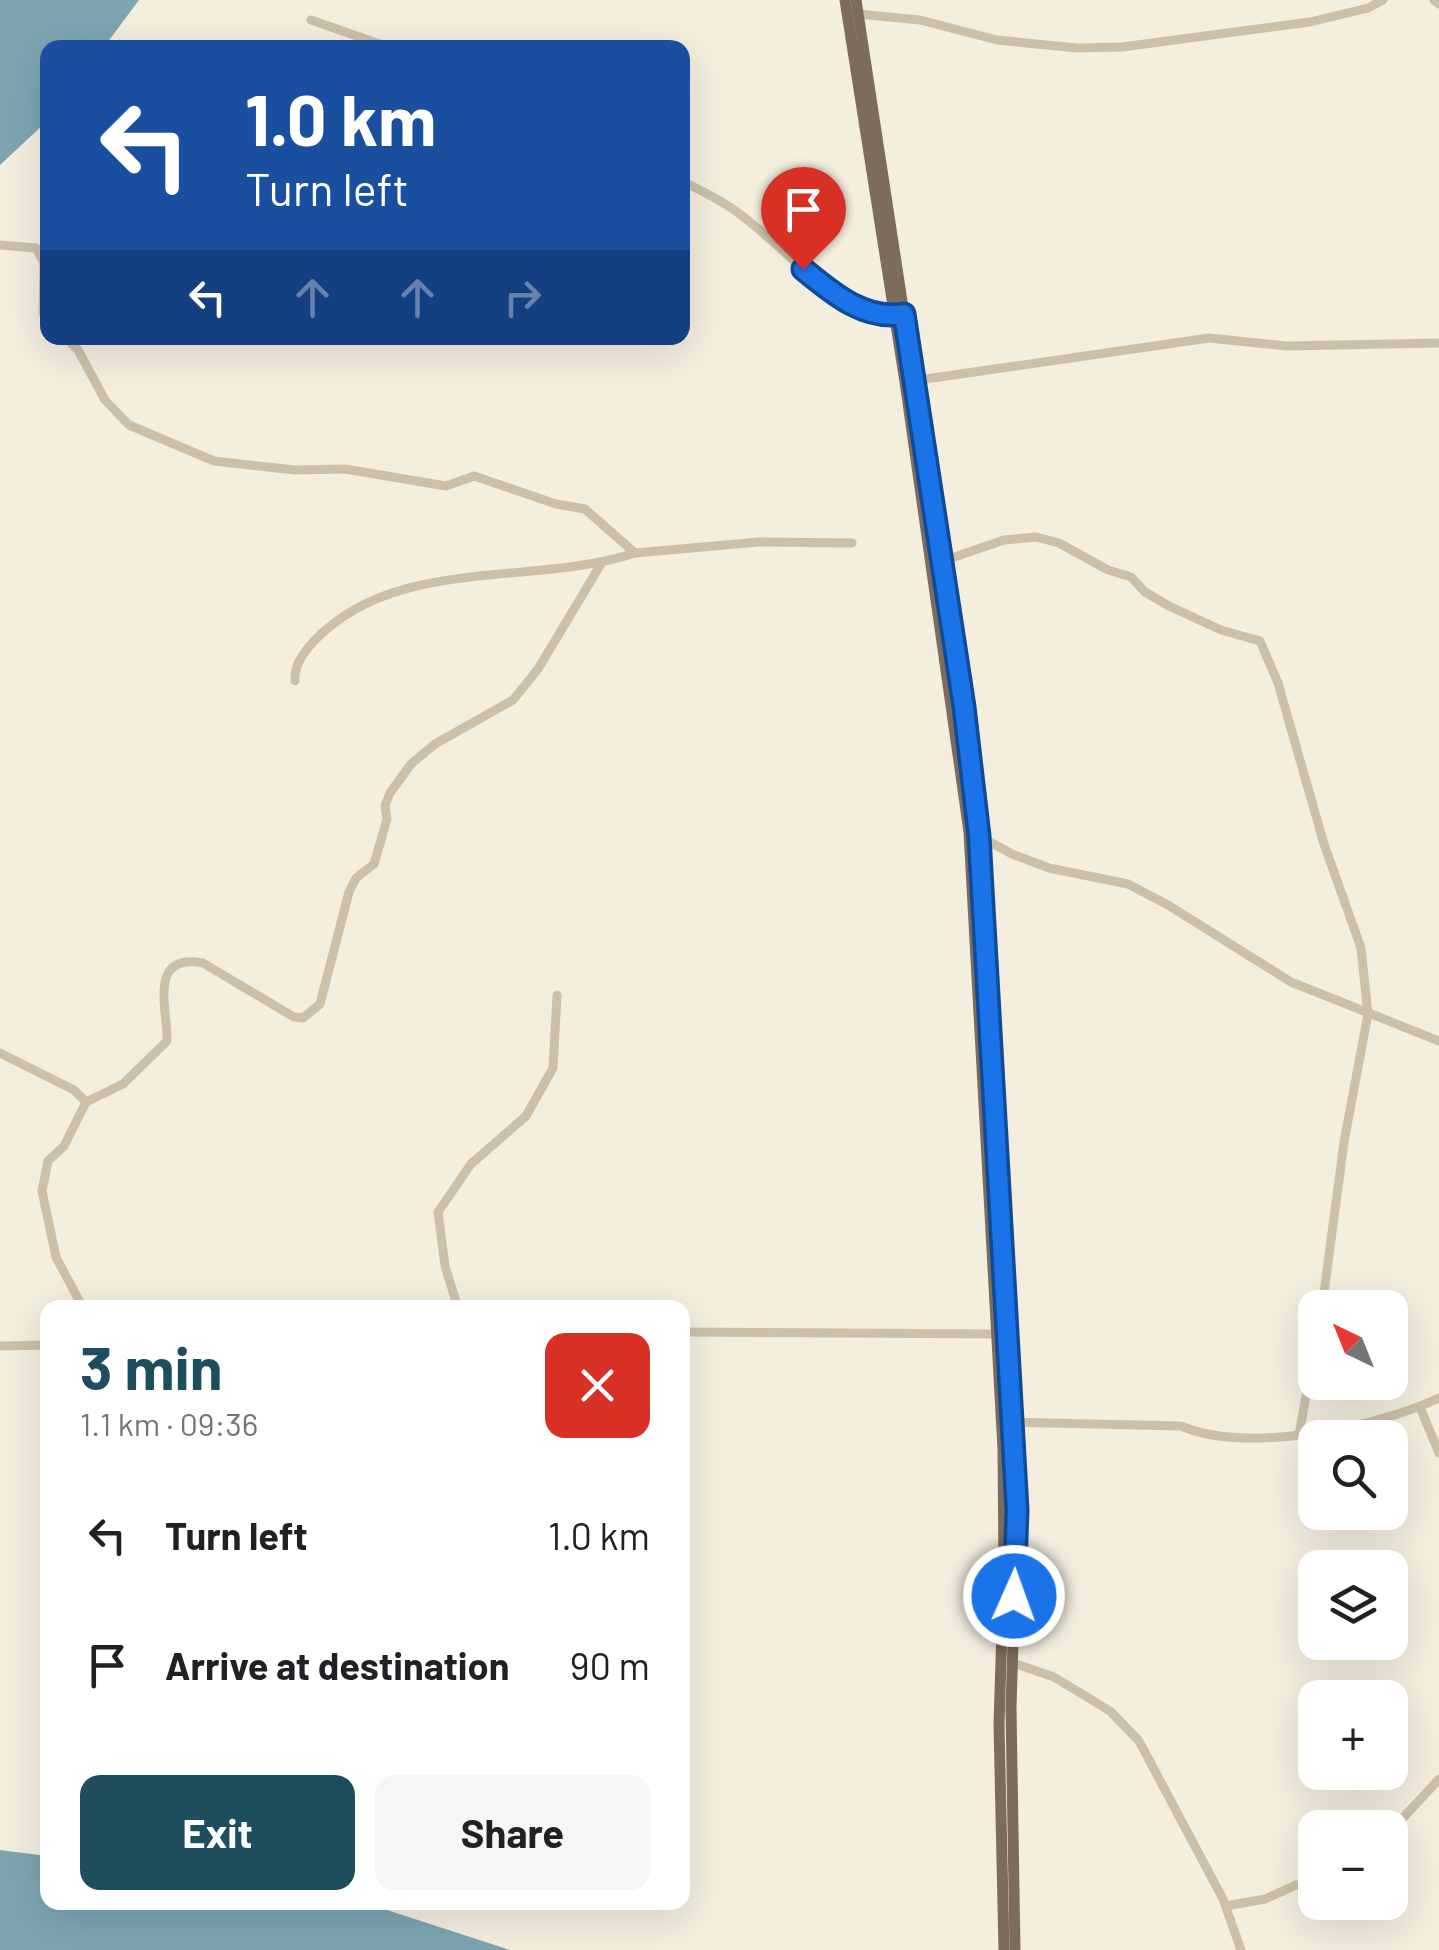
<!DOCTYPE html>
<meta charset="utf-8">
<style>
body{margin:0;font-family:Barlow,sans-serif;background:#f6f6f6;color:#202124;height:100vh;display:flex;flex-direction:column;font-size:38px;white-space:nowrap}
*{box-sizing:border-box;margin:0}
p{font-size:32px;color:#757577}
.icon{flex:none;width:55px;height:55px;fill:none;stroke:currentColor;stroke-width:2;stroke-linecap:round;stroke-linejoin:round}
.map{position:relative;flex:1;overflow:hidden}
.sheet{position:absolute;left:40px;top:1300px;width:650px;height:610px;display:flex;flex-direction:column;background:#fff;border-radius:20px;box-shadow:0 10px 40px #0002}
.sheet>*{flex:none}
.banner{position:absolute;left:40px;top:40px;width:650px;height:305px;border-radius:20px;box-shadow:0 10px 40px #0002;background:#1a4fa0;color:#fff;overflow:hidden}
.needle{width:65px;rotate:317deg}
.tools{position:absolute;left:1298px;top:1290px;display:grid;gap:20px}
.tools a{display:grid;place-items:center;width:110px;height:110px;border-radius:20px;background:#fff;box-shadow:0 10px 40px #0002;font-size:50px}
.pin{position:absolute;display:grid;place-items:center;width:85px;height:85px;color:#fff;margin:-102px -42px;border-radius:50% 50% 50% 0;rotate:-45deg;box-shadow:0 0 10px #0007}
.pin .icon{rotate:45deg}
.me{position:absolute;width:110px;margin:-55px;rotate:2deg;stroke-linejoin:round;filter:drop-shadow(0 0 8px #0008)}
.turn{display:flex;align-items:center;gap:35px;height:210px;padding:0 40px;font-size:45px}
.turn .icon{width:130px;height:130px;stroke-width:2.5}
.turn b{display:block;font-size:70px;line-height:85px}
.lanes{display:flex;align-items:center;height:95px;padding:0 40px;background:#0003;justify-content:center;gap:50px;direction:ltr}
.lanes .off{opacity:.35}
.round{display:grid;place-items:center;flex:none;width:105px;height:105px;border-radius:20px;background:#f6f6f6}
.summary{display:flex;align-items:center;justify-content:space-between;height:170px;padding:0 40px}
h1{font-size:60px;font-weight:700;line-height:75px;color:#1e4d5d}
.action{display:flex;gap:20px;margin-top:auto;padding:20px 40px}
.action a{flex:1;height:115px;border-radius:20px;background:#1e4d5d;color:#fff;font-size:40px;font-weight:700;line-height:115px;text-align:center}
.action a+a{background:#f6f6f6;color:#202124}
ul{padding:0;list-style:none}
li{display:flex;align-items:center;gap:30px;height:130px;padding:0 40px}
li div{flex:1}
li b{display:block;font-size:38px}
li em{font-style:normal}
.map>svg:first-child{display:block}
</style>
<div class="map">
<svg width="1439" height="1950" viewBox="0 0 1439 1950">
<rect width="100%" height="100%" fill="#f4eedf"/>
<g fill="#7da5b2">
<path d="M 0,0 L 139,0 L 104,47 L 48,48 L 47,121 L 0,165 Z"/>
<path d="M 0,1850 L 47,1856 L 48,1902 L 346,1903 L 384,1909 L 510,1950 L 0,1950 Z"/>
</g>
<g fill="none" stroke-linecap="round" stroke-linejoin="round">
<g stroke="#ccc0aa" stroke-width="9">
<path d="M 1434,0 L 1439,4"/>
<path d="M 858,14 L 920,20 L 997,40 L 1077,48 L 1122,47 L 1310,22 L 1368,8 L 1383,0"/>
<path d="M 311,20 L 391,48"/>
<path d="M 682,181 C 698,189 715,197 730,207 C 786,244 824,308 896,315"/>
<path d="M 0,245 L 36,248 L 44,263 L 43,313 L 48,318"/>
<path d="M 66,338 L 78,350 L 105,400 L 129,425 L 214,461 L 295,470 L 345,469 L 446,486 L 474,476 L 556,504 L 585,509 L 635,553 L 759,542 L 852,543"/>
<path d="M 912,381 L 1209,338 L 1287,346 L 1439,343"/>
<path d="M 940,562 L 1004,540 L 1036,537 L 1059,543 L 1108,570 L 1131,577 L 1145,592 L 1169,606 L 1221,630 L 1260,641 L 1278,683 L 1324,844 L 1361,948 L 1368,1014 L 1344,1142 L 1322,1308"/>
<path d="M 295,681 C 294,665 303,653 314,641 C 396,555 531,587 635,553"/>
<path d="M 979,836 L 1012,854 L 1049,868 L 1128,884 L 1168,905 L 1291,982 L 1439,1041"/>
<path d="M 0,1053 L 74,1090 L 86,1102 L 64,1146 L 48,1161 L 42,1191 L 56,1257 L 83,1308"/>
<path d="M 86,1102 L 123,1084 L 167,1041 C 168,1009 147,953 203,963 L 294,1017 L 303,1018 L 320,1004 L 349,892 L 356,878 L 374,864 L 387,819 L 385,806 L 390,793 L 411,764 L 435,744 L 513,700 L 538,669 L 601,564"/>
<path d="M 458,1308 L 445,1266 L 438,1212 L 471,1164 L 526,1116 L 553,1068 L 557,995"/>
<path d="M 682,1332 L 1000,1334"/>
<path d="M 0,1346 L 48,1345"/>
<path d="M 1420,1407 L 1439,1453"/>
<path d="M 1009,1422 L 1181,1426 C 1247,1454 1374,1428 1439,1398"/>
<path d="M 1299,1435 L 1315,1345"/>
<path d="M 1013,1663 L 1054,1677 L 1110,1711 L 1139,1741 L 1223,1899 L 1241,1950"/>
<path d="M 1390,1832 L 1439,1779"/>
<path d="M 1226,1906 L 1265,1899 L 1296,1885 L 1315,1888"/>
</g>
<g stroke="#7c6c5b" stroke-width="11">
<path d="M 845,0 L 905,382 L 969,832 L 1003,1449 L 1004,1565 L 999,1724 L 1004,1950"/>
<path d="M 856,0 L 964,707 L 979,836 L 1017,1510 L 1011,1708 L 1015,1950"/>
</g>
</g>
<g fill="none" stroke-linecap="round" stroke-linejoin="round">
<g stroke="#114b97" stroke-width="25">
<path id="route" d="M 803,269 C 831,292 864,321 904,314 L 964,707 L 979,836 L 1017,1510 L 1014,1596"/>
</g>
<use href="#route" stroke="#1a73e8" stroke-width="18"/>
</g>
</svg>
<div class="tools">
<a><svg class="needle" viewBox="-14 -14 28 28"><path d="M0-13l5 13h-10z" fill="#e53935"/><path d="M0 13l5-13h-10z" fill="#757577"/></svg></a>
<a><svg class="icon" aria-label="search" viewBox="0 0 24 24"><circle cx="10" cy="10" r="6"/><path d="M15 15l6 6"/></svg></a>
<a><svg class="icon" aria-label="layers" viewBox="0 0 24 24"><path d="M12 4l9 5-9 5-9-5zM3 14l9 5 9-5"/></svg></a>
<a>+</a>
<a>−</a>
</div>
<div class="pin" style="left:803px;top:269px;background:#d93025"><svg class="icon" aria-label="arrive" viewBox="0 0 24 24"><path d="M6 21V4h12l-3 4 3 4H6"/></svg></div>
<svg class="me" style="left:1014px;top:1596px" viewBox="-20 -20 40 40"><circle r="17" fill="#1a73e8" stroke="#fff" stroke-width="3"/><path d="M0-11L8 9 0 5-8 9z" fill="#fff"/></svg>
<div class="banner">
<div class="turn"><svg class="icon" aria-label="left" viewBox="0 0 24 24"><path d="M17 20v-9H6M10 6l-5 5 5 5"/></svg><div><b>1.0 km</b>Turn left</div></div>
<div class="lanes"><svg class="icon" aria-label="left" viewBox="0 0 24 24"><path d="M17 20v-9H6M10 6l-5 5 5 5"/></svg><svg class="icon off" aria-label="ahead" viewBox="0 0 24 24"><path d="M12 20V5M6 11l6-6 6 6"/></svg><svg class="icon off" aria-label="ahead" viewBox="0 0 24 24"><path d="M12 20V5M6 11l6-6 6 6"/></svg><svg class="icon off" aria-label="right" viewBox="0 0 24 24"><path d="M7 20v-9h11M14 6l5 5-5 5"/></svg></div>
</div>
<section class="sheet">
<div class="summary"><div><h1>3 min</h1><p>1.1 km · 09:36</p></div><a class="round" style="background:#d93025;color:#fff"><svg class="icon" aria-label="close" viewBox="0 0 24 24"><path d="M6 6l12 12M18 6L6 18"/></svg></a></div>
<ul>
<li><svg class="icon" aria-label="left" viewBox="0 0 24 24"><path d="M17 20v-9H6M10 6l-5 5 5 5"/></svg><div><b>Turn left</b></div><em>1.0 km</em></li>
<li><svg class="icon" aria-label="arrive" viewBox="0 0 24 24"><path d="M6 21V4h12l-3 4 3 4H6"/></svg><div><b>Arrive at destination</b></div><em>90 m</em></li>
</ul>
<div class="action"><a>Exit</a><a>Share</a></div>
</section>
</div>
